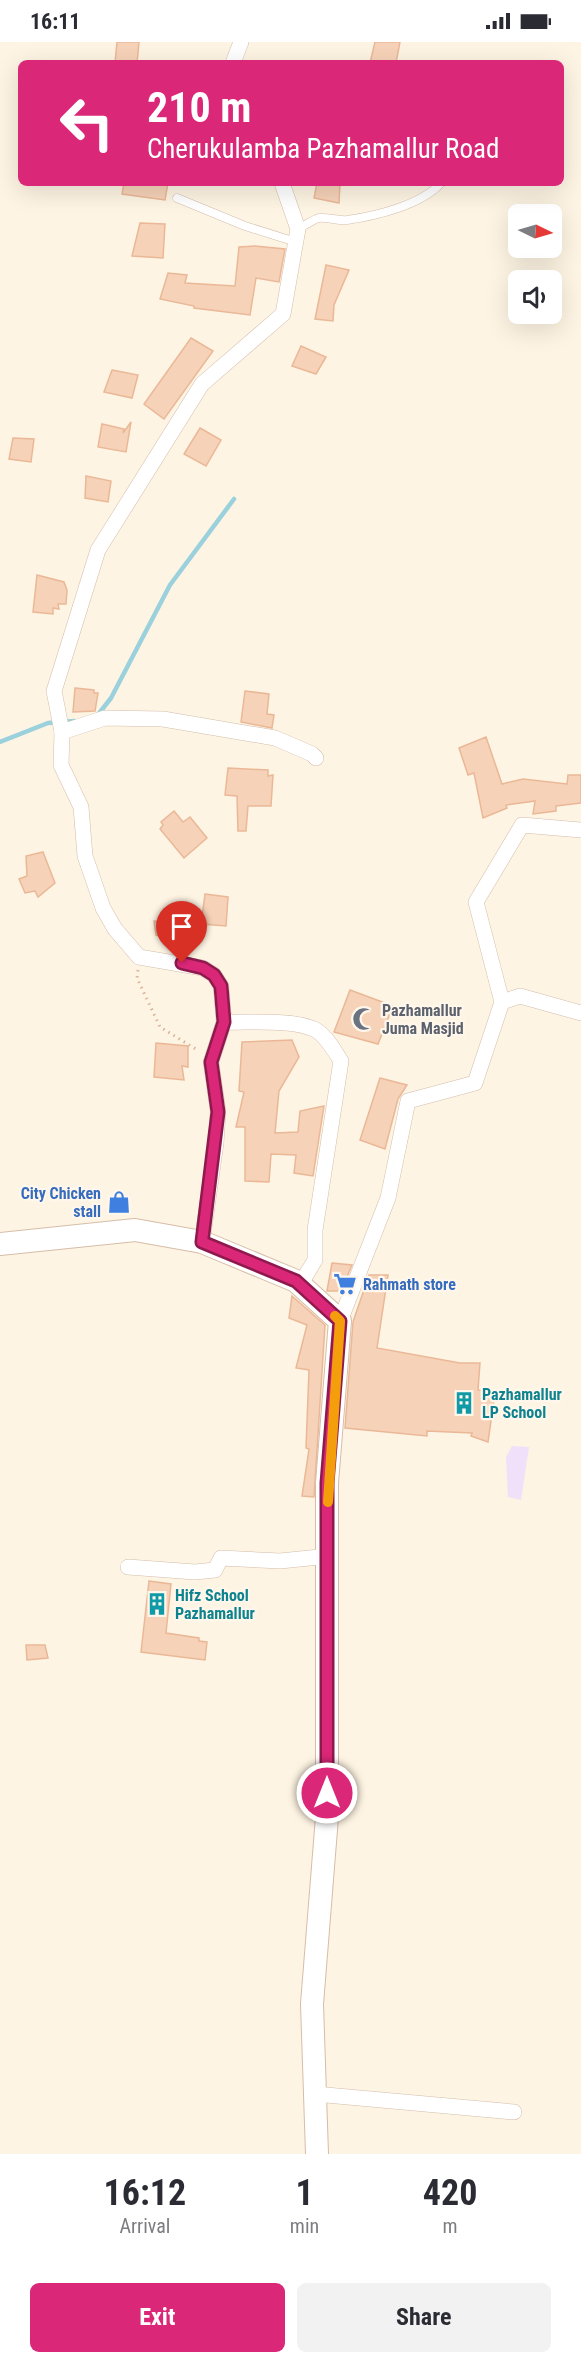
<!DOCTYPE html>
<style>
body{margin:0;font-family:"Roboto Condensed",sans-serif;background:#f2f2f3;color:#2b2b33;height:100vh;display:flex;flex-direction:column;font-size:22px;white-space:nowrap}
*{box-sizing:border-box;margin:0}
p{font-size:20px;color:#7c7c81}
.icon{flex:none;width:33px;height:33px;fill:none;stroke:currentColor;stroke-width:2;stroke-linecap:round;stroke-linejoin:round}
.map{position:relative;height:2112px;overflow:hidden}
.sheet{display:flex;flex-direction:column;background:#fff;flex:1}
.sheet>*{flex:none}
.guide{position:absolute;left:18px;top:18px;width:546px;height:126px;border-radius:9px;box-shadow:0 6px 24px #0002;background:#db2777;color:#fff;overflow:hidden}
.needle{width:39px;rotate:95deg}
.buttons{position:absolute;left:508px;top:162px;display:grid;gap:12px}
.buttons a{display:grid;place-items:center;width:54px;height:54px;border-radius:9px;background:#fff;box-shadow:0 6px 24px #0002;font-size:30px}
.pin{position:absolute;display:grid;place-items:center;width:51px;height:51px;color:#fff;margin:-62px -26px;border-radius:50% 50% 50% 0;rotate:-45deg;box-shadow:0 0 6px #0007}
.pin .icon{rotate:45deg}
.me{position:absolute;width:66px;margin:-33px;rotate:0deg;stroke-linejoin:round;filter:drop-shadow(0 0 4px #0008)}
.turn{display:flex;align-items:center;gap:21px;height:126px;padding:0 30px;font-size:27px}
.turn .icon{width:78px;height:78px;stroke-width:2.5}
.turn b{display:block;font-size:42px;line-height:51px}
.eta{display:flex;justify-content:space-evenly;align-items:center;height:102px;text-align:center}
.eta b{font-size:36px;font-weight:700;line-height:42px}
.button{display:flex;gap:12px;margin-top:auto;padding:12px 30px}
.button a{flex:1;height:69px;border-radius:9px;background:#db2777;color:#fff;font-size:24px;font-weight:700;line-height:69px;text-align:center}
.button a+a{background:#f2f2f3;color:#2b2b33}
.status{display:flex;justify-content:space-between;align-items:center;height:42px;padding:0 30px;background:#fff;direction:ltr}
.status svg{height:16px;fill:currentColor}
.map>svg:first-child{display:block}
</style>
<div class="status"><b>16:11</b><svg viewBox="0 0 49 12"><path d="M0 12V9h3v3zM5 12V6h3v6zM10 12V3h3v9zM15 12V0h3v12zM26 1h20v11H26zM47 4h2v5h-2z"/></svg></div>
<div class="map">
<svg width="581" height="2112" viewBox="0 0 581 2112">
<rect width="100%" height="100%" fill="#fef4e3"/>
<path fill="#f1e0fa" d="M 512,1404 L 529,1405 L 521,1458 L 508,1455 L 506,1415 Z"/>
<g fill="none" stroke-linecap="round" stroke-linejoin="round">
<g stroke="#9bd1dc" stroke-width="4.5">
<path d="M 97,674 L 111,656 L 170,543 L 234,457"/>
<path d="M 0,700 L 48,681 L 74,679"/>
</g>
</g>
<g fill="#f6d2b8" stroke="#eab897" stroke-width="1.5">
<path d="M 117,0 L 139,0 L 137,21 L 115,21 Z"/>
<path d="M 375,0 L 400,0 L 396,21 L 370,21 Z"/>
<path d="M 124,141 L 168,141 L 165,158 L 122,152 Z"/>
<path d="M 317,141 L 340,141 L 339,161 L 314,156 Z"/>
<path d="M 140,181 L 165,182 L 163,216 L 132,214 Z"/>
<path d="M 255,204 L 285,207 L 279,240 L 256,236 L 250,273 L 194,266 L 194,264 L 160,257 L 168,231 L 187,233 L 185,241 L 235,244 L 239,205 Z"/>
<path d="M 326,223 L 349,228 L 334,263 L 333,279 L 315,277 Z"/>
<path d="M 191,296 L 213,309 L 164,377 L 144,362 Z"/>
<path d="M 301,304 L 326,315 L 316,332 L 292,324 Z"/>
<path d="M 112,328 L 138,333 L 132,356 L 104,350 Z"/>
<path d="M 131,380 L 126,410 L 98,405 L 102,382 L 124,387 L 123,391 Z"/>
<path d="M 200,386 L 221,398 L 206,424 L 184,412 Z"/>
<path d="M 13,396 L 34,397 L 31,420 L 9,417 Z"/>
<path d="M 86,434 L 111,439 L 108,460 L 85,456 Z"/>
<path d="M 37,533 L 64,540 L 67,548 L 66,562 L 58,562 L 59,567 L 53,566 L 53,572 L 33,570 Z"/>
<path d="M 75,646 L 94,648 L 94,651 L 98,651 L 95,669 L 73,670 Z"/>
<path d="M 245,649 L 269,652 L 267,672 L 274,673 L 272,686 L 241,680 Z"/>
<path d="M 486,695 L 502,742 L 523,737 L 567,742 L 568,733 L 581,733 L 581,761 L 556,764 L 556,769 L 533,772 L 535,759 L 506,763 L 507,766 L 483,776 L 474,731 L 468,733 L 459,706 Z"/>
<path d="M 228,726 L 268,728 L 268,734 L 273,733 L 271,764 L 248,764 L 246,789 L 238,789 L 237,754 L 225,753 Z"/>
<path d="M 174,769 L 183,780 L 190,775 L 207,796 L 184,816 L 160,787 L 163,783 L 161,780 Z"/>
<path d="M 43,810 L 55,841 L 38,855 L 35,849 L 25,851 L 19,837 L 27,834 L 26,814 Z"/>
<path d="M 205,852 L 228,855 L 226,884 L 201,882 Z"/>
<path d="M 154,879 L 175,881 L 176,896 L 156,893 Z"/>
<path d="M 350,948 L 393,964 L 378,1002 L 334,990 Z"/>
<path d="M 292,998 L 299,1015 L 279,1049 L 275,1091 L 298,1090 L 300,1069 L 324,1064 L 313,1134 L 294,1131 L 296,1113 L 271,1112 L 269,1140 L 245,1139 L 245,1085 L 236,1085 L 244,1050 L 239,1049 L 242,1000 Z"/>
<path d="M 156,1001 L 188,1004 L 188,1025 L 182,1024 L 184,1038 L 154,1035 Z"/>
<path d="M 380,1036 L 407,1043 L 398,1057 L 385,1107 L 360,1098 Z"/>
<path d="M 332,1221 L 352,1223 L 341,1249 L 327,1249 Z"/>
<path d="M 369,1233 L 388,1233 L 377,1306 L 460,1321 L 480,1321 L 478,1348 L 495,1351 L 488,1400 L 471,1394 L 472,1391 L 427,1389 L 427,1394 L 345,1386 L 353,1280 Z"/>
<path d="M 292,1254 L 325,1283 L 314,1455 L 302,1454 L 309,1407 L 306,1406 L 309,1328 L 296,1326 L 307,1283 L 289,1276 Z"/>
<path d="M 149,1539 L 171,1542 L 166,1591 L 199,1596 L 199,1599 L 207,1600 L 205,1618 L 141,1610 Z"/>
<path d="M 26,1603 L 45,1603 L 48,1616 L 27,1618 Z"/>
</g>
<g fill="none" stroke-linecap="round" stroke-linejoin="round">
<g stroke="#d3bdab" stroke-width="9">
<g id="lane">
<path d="M 177,156 L 245,184 L 296,200"/>
<path d="M 298,187 C 304,184 312,178 319,176 C 328,175 338,179 347,178 C 376,174 421,163 441,141"/>
</g>
</g>
<g stroke="#d3bdab" stroke-width="16">
<g id="street">
<path d="M 233,21 L 241,0"/>
<path d="M 62,690 L 105,676 L 163,677 L 275,696 L 312,712 L 316,716"/>
<path d="M 502,960 L 520,954 L 581,971"/>
<path d="M 224,980 C 249,981 291,977 314,987 C 325,992 334,1008 341,1019 L 315,1188 L 315,1218 L 300,1243"/>
<path d="M 202,1200 L 216,1101 L 218,1069 L 211,1020 L 224,980 L 221,944 L 214,933 L 203,926 L 139,915 L 115,887 L 103,866 L 85,814 L 81,765 L 61,723 L 62,690 L 54,649 L 98,508 L 202,342 L 283,272 L 298,187 L 282,141"/>
<path d="M 340,1279 L 388,1156 L 408,1059 L 475,1041 L 502,960 L 476,860 L 522,783 L 581,788"/>
<path d="M 128,1525 L 195,1530 L 215,1528 L 221,1516 L 280,1519 L 329,1514"/>
<path d="M 315,2052 L 514,2070"/>
</g>
</g>
<g stroke="#d6bda8" stroke-width="24">
<path id="secondary" d="M 0,1202 L 135,1188 L 202,1200 L 296,1239 L 340,1279 L 327,1441 L 327,1775 L 312,1962 L 317,2112"/>
</g>
<path stroke="#dbb59b" stroke-width="3" stroke-dasharray="1.5 4.5" stroke-linecap="butt" d="M 138,928 L 137,936 L 160,985 L 199,1009"/>
<use href="#lane" stroke="#fff" stroke-width="8"/>
<use href="#street" stroke="#fff" stroke-width="15"/>
<use href="#secondary" stroke="#fff" stroke-width="22"/>
</g>
<g fill="none" stroke-linecap="round" stroke-linejoin="round">
<g stroke="#8e194d" stroke-width="15">
<path id="route" d="M 182,921 L 203,926 L 214,933 L 221,944 L 224,980 L 211,1020 L 218,1070 L 202,1200 L 296,1239 L 340,1279 L 327,1441 L 327,1751"/>
</g>
<use href="#route" stroke="#db2777" stroke-width="10"/>
<path stroke="#f59e0b" stroke-width="10" d="M 328,1460 L 340,1279 L 335,1274"/>
</g>
<defs>
<g id="mosque-bare" transform="scale(1.8)"><path d="M3.5-4.9A6 6 0 1 0 3.5 4.9A5 5 0 1 1 3.5-4.9Z" fill="#6b7280" stroke="#fff7eb" stroke-width="2.5" paint-order="stroke"/></g>
<g id="shop-bare" transform="scale(1.8)"><path d="M-5-2.5h2.3a2.7 3.5 0 0 1 5.4 0H5L5.5 6h-11ZM-1.5-2.5h3a1.5 2.3 0 0 0-3 0Z" fill="#3f7fe0" stroke="#fff7eb" stroke-width="2.5" paint-order="stroke"/></g>
<g id="supermarket-bare" transform="scale(1.8)"><path d="M-6-5.5h2.5l.6 2H6L4.5 2H-2.5L-4.4-4H-6ZM-1.5 3.2a1.3 1.3 0 1 0 .1 0ZM3 3.2a1.3 1.3 0 1 0 .1 0Z" fill="#3f7fe0" stroke="#fff7eb" stroke-width="2.5" paint-order="stroke"/></g>
<g id="building-bare" transform="scale(1.8)"><path d="M-4-6H4V6H1V3H-1V6H-4ZM-2.5-4.3h1.7v1.8h-1.7ZM.8-4.3h1.7v1.8H.8ZM-2.5-1h1.7V.8h-1.7ZM.8-1h1.7V.8H.8Z" fill="#0f9aa8" stroke="#fff7eb" stroke-width="2.5" paint-order="stroke"/></g>
</defs>
<g fill-rule="evenodd">
<use href="#mosque-bare" x="364" y="977"/>
<use href="#shop-bare" x="119" y="1160"/>
<use href="#supermarket-bare" x="345" y="1242"/>
<use href="#building-bare" x="464" y="1361"/>
<use href="#building-bare" x="157" y="1562"/>
</g>
<g text-anchor="middle" stroke-width="4.5" stroke-linejoin="round" paint-order="stroke">
<g font-size="16" font-weight="bold" fill="#5b616d" stroke="#fff7eb" text-anchor="start">
<text x="382" y="974">Pazhamallur<tspan x="382" dy="18">Juma Masjid</tspan></text>
</g>
<g font-size="16" font-weight="bold" fill="#366cbe" stroke="#fff7eb" text-anchor="end">
<text x="101" y="1157">City Chicken<tspan x="101" dy="18">stall</tspan></text>
<text x="363" y="1248" text-anchor="start">Rahmath store</text>
</g>
<g font-size="16" font-weight="bold" fill="#0d838f" stroke="#fff7eb" text-anchor="start">
<text x="482" y="1358">Pazhamallur<tspan x="482" dy="18">LP School</tspan></text>
<text x="175" y="1559">Hifz School<tspan x="175" dy="18">Pazhamallur</tspan></text>
</g>
</g>
</svg>
<div class="buttons">
<a><svg class="needle" viewBox="-14 -14 28 28"><path d="M0-13l5 13h-10z" fill="#e53935"/><path d="M0 13l5-13h-10z" fill="#7c7c81"/></svg></a>
<a><svg class="icon" aria-label="sound" viewBox="0 0 24 24"><path d="M4 9h4l5-4v14l-5-4H4zM17 9q2 3 0 6"/></svg></a>
</div>
<div class="pin" style="left:182px;top:921px;background:#d93025"><svg class="icon" aria-label="arrive" viewBox="0 0 24 24"><path d="M6 21V4h12l-3 4 3 4H6"/></svg></div>
<svg class="me" style="left:327px;top:1751px" viewBox="-20 -20 40 40"><circle r="17" fill="#db2777" stroke="#fff" stroke-width="3"/><path d="M0-11L8 9 0 5-8 9z" fill="#fff"/></svg>
<div class="guide">
<div class="turn"><svg class="icon" aria-label="left" viewBox="0 0 24 24"><path d="M17 20v-9H6M10 6l-5 5 5 5"/></svg><div><b>210 m</b>Cherukulamba Pazhamallur Road</div></div>
</div>
</div>
<section class="sheet">
<div class="eta">
<div><b>16:12</b><p>Arrival</p></div>
<div><b>1</b><p>min</p></div>
<div><b>420</b><p>m</p></div>
</div>
<div class="button"><a>Exit</a><a>Share</a></div>
</section>
